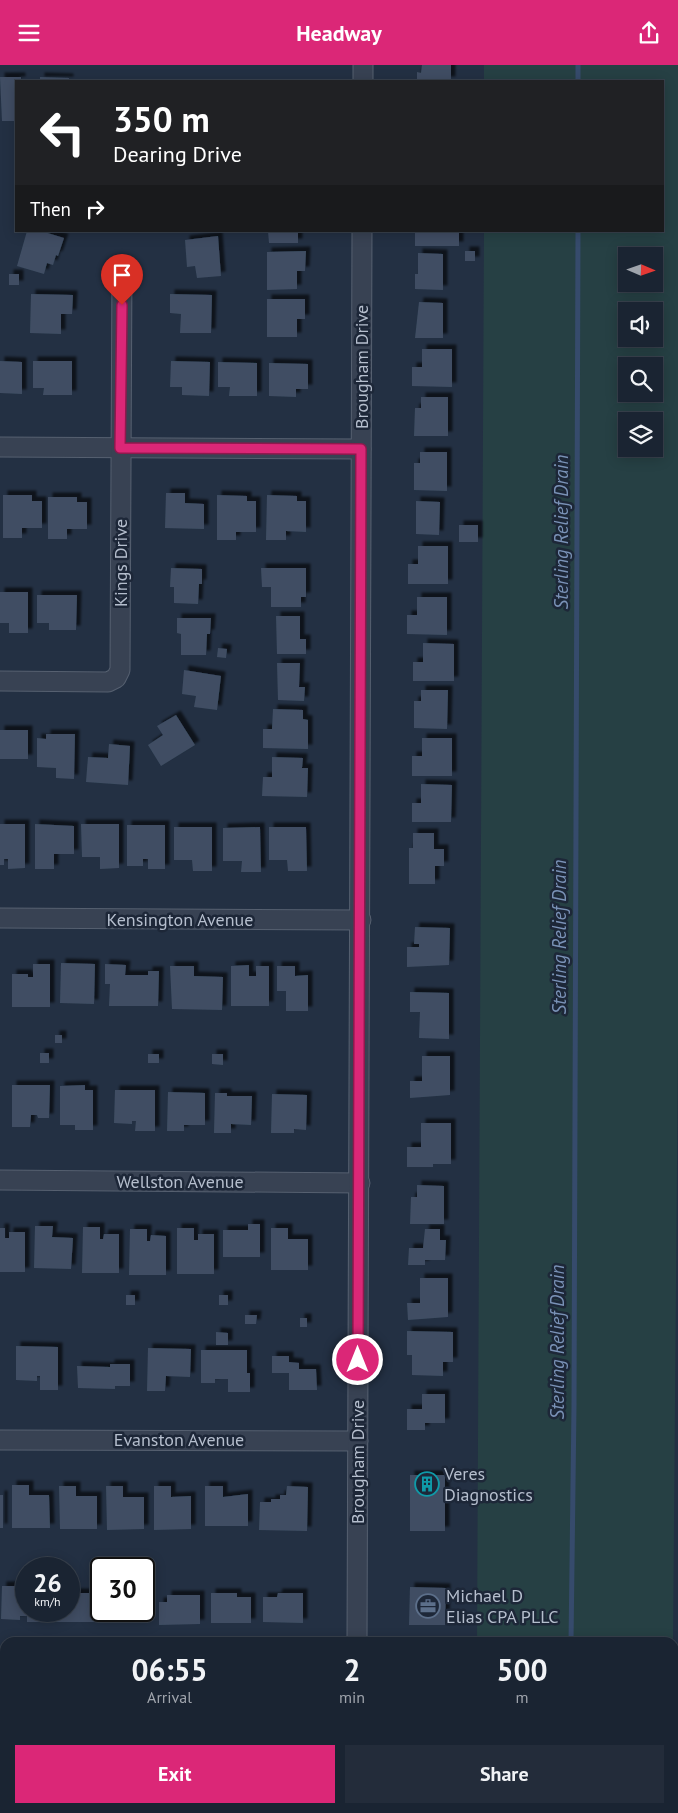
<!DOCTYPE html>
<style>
body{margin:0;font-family:"PT Sans",sans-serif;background:#232c3a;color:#f1f3f6;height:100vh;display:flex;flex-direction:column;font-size:19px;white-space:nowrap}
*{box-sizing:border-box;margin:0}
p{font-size:16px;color:#9fa4ac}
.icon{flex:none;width:28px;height:28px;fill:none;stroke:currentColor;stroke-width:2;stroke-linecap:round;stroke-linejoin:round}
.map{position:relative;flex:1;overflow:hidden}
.sheet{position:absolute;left:0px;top:1572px;width:679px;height:176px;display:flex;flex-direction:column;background:#1a2432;border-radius:15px 15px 0 0;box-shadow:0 2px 12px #0003,0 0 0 1px #38414d}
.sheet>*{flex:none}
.banner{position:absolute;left:15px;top:15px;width:649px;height:152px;border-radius:0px;box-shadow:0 2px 12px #0003,0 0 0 1px #38414d;background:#202124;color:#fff;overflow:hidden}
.needle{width:32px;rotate:92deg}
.controls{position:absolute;left:618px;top:182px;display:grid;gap:10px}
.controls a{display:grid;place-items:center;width:45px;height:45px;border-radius:0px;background:#1a2432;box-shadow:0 2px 12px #0003,0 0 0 1px #38414d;font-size:25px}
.speed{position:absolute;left:15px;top:1492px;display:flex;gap:10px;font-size:25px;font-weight:700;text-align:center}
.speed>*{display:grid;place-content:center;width:65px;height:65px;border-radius:50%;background:#1a2432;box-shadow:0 2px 12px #0003,0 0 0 1px #38414d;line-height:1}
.speed small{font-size:12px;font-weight:400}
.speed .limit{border:2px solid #111;border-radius:8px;background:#fff;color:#111}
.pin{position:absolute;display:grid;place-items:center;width:42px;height:42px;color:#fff;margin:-51px -21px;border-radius:50% 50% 50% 0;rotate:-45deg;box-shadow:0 0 5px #0007}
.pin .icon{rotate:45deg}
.me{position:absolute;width:55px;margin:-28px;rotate:0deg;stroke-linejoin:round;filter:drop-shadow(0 0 4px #0008)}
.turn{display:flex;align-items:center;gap:18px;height:105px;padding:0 15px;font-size:22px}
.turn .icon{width:65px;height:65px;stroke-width:2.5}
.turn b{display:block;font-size:35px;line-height:42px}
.then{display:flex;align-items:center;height:48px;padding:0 15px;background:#0003;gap:10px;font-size:19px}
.eta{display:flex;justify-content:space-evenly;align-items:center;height:85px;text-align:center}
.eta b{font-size:30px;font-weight:600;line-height:35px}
.button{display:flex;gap:10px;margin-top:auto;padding:10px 15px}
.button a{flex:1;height:58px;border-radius:0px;background:#db2777;color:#fff;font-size:20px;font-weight:600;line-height:58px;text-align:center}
.button a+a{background:#232c3a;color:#f1f3f6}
header{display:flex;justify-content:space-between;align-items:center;height:65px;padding:0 15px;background:#db2777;color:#fff;font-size:22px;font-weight:600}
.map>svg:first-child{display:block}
</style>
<header><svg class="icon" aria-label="menu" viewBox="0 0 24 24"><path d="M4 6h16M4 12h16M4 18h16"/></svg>Headway<svg class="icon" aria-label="share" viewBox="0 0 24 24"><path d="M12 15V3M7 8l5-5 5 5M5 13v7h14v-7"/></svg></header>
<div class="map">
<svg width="678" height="1748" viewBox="0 0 678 1748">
<defs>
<filter id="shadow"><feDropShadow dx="4.5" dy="-4.5" stdDeviation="1" flood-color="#0009"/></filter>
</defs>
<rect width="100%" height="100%" fill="#233043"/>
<g fill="#264044" fill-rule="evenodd">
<path d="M 484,0 L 678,0 L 678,980 L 673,1577 L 477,1577 L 484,166 L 662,166 L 662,16 L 484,16 ZM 626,191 L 654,191 L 654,219 L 626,219 ZM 626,246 L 654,246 L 654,274 L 626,274 ZM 626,301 L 654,301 L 654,329 L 626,329 ZM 626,356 L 654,356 L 654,384 L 626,384 Z"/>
<path d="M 674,1688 L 676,1688 L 677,1748 L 480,1748 L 480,1744 L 674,1744 Z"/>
</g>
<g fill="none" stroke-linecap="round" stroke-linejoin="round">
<g stroke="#364b6c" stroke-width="5">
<path d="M 578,16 L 578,0"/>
<path d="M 571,1578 L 574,1341 L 578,166"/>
<path d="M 572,1744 L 572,1748"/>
</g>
</g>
<g fill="#3f4e63" filter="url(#shadow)">
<path d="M 422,0 L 451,0 L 451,16 L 417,16 L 417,7 L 421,8 Z"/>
<path d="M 0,12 L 21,12 L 21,16 L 16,16 L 16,56 L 2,56 Z"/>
<path d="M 40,12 L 69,13 L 69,16 L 40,16 Z"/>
<path d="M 27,166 L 41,166 L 64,173 L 58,191 L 56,190 L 53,200 L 47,198 L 44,209 L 17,201 Z"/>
<path d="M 268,166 L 298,166 L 298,178 L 269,178 Z"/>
<rect x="415" y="166" width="44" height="15"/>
<path d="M 218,171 L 221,211 L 197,213 L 195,201 L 187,202 L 185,175 Z"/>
<path d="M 306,186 L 305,206 L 297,206 L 297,224 L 267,225 L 267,187 Z"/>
<rect x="465" y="186" width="10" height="10"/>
<path d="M 418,188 L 443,189 L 443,225 L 415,224 L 415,209 L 418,209 Z"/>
<rect x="9" y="209" width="10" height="11"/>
<path d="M 31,229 L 73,230 L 72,249 L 61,249 L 61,269 L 30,268 Z"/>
<path d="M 170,229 L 212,230 L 211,268 L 180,268 L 181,249 L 170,248 Z"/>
<path d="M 267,234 L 305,234 L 305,254 L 297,254 L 297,272 L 267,272 Z"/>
<path d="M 419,237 L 443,238 L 443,273 L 415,273 Z"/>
<path d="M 422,284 L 452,284 L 452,322 L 412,321 L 412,302 L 422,302 Z"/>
<path d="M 0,296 L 22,297 L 22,329 L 0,328 Z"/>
<path d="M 33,296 L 72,296 L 72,330 L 43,330 L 44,323 L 33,323 Z"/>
<path d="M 171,296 L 210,297 L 209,331 L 182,330 L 182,322 L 170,322 Z"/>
<path d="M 218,297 L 257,298 L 257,331 L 229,331 L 230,322 L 218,322 Z"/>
<path d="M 269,298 L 308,299 L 308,324 L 296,324 L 296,332 L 269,331 Z"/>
<path d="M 421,332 L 448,332 L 448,371 L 414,371 L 415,343 L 421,343 Z"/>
<path d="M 420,387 L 447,387 L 447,426 L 414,425 L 414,398 L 420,398 Z"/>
<path d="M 166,428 L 185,428 L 185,438 L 204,439 L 204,464 L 165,463 Z"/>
<path d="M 3,430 L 32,430 L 32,436 L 42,436 L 42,463 L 22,463 L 22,473 L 3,473 Z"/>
<path d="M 217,430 L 247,431 L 247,436 L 256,436 L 256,467 L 236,467 L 236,475 L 217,475 Z"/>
<path d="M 267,430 L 297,431 L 297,436 L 306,436 L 306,467 L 286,466 L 286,475 L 266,475 Z"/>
<path d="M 48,432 L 77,432 L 77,437 L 87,437 L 87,464 L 67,464 L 67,474 L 48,474 Z"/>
<path d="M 416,436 L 440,437 L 439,470 L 416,469 Z"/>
<rect x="459" y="460" width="19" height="17"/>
<path d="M 418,481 L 448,481 L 448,519 L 408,519 L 408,499 L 418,499 Z"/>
<path d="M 171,503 L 202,504 L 202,519 L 199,519 L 198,539 L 174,538 L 174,522 L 170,522 Z"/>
<path d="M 261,503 L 306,503 L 306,532 L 301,532 L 301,542 L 271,542 L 271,522 L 262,522 Z"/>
<path d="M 0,527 L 28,527 L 28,568 L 9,568 L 9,558 L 0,558 Z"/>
<path d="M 37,530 L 77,530 L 76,565 L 49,565 L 49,558 L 37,558 Z"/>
<path d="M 417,532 L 447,532 L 447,570 L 407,569 L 407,550 L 417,550 Z"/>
<path d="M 276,551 L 300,551 L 300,574 L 306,574 L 306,589 L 277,589 Z"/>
<path d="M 177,553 L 211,553 L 210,569 L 207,569 L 206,590 L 181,590 L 181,569 L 177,568 Z"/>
<path d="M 423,578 L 454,579 L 454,616 L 413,616 L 413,597 L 423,597 Z"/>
<path d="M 218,583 L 227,584 L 226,593 L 217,592 Z"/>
<path d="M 277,598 L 300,598 L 299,622 L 305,622 L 304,636 L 278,635 Z"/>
<path d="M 184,605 L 221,611 L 217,645 L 194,642 L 196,631 L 182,629 Z"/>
<path d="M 421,625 L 448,625 L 447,664 L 414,663 L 414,636 L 421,636 Z"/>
<path d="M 273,644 L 303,645 L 303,654 L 308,655 L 308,684 L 263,683 L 263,664 L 272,664 Z"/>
<path d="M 176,650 L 195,680 L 161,701 L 148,680 L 163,670 L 157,661 Z"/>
<rect x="0" y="665" width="28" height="29"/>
<path d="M 46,669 L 75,669 L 74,714 L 56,713 L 56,703 L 37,702 L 37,673 L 46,674 Z"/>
<path d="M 422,673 L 452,673 L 452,711 L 412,711 L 412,691 L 422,691 Z"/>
<path d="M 109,679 L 130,681 L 128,720 L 86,717 L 88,692 L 108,693 Z"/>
<path d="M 272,692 L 303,693 L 302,703 L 308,703 L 307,732 L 262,731 L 263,712 L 272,712 Z"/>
<path d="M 421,719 L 452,720 L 451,757 L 412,757 L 412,738 L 421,738 Z"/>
<path d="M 0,759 L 25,759 L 25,803 L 8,804 L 8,794 L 4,794 L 4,800 L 0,800 Z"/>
<path d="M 35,759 L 74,761 L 74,789 L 54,789 L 54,804 L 35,804 Z"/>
<path d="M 81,759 L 119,759 L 119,803 L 100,804 L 100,792 L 82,792 Z"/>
<path d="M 127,760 L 165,760 L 165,804 L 148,804 L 148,794 L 143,794 L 143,801 L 127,801 Z"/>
<path d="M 174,762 L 212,762 L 212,806 L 193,806 L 192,795 L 174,795 Z"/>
<path d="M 260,762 L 261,807 L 241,807 L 242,796 L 223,796 L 223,763 Z"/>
<path d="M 269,762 L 306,762 L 307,806 L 288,806 L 287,795 L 269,795 Z"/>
<path d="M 413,768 L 434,768 L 434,784 L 444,784 L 444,801 L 435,801 L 435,819 L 409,819 L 409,783 L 413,783 Z"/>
<path d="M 415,862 L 450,863 L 449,900 L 407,902 L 407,882 L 419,882 L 419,879 L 414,879 Z"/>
<path d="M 61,898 L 95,899 L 94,939 L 60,938 Z"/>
<path d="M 33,899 L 50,899 L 50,942 L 12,942 L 12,909 L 28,909 L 28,912 L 33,912 Z"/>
<path d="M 105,899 L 126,900 L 125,910 L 148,910 L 148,906 L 159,906 L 158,941 L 109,941 L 110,919 L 105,919 Z"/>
<path d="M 249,900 L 249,911 L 256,911 L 256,901 L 269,901 L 269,941 L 231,941 L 231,901 Z"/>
<path d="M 170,901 L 194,901 L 194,911 L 223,912 L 222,945 L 172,944 Z"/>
<path d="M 277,901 L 295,901 L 295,911 L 308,910 L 308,946 L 286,946 L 286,926 L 277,926 Z"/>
<path d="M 410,927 L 449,928 L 449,974 L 419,973 L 420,947 L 410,947 Z"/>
<rect x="55" y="970" width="7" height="8"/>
<rect x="40" y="988" width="9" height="10"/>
<rect x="148" y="989" width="11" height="9"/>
<path d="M 212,989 L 223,989 L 223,1000 L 212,999 Z"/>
<path d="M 422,991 L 450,991 L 450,1030 L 410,1033 L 410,1016 L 422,1016 Z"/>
<path d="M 12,1020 L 50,1020 L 49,1053 L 38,1053 L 37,1050 L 31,1050 L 30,1062 L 12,1062 Z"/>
<path d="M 85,1020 L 85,1025 L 93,1025 L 93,1065 L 75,1065 L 75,1060 L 60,1060 L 60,1021 Z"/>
<path d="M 115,1025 L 155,1025 L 155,1066 L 135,1066 L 136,1056 L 132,1056 L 132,1059 L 114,1058 Z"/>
<path d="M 168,1027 L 205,1028 L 205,1060 L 184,1060 L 184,1066 L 167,1066 Z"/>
<path d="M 215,1028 L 227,1028 L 227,1031 L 252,1031 L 251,1060 L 231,1059 L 231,1068 L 214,1068 Z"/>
<path d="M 272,1029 L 307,1030 L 306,1065 L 294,1064 L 294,1068 L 271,1068 Z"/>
<path d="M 421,1058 L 451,1058 L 451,1099 L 433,1099 L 433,1102 L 407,1102 L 407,1082 L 421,1082 Z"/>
<path d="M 417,1120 L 444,1121 L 444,1159 L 410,1159 L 411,1132 L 417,1132 Z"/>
<path d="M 248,1159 L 260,1159 L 260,1192 L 223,1192 L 223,1165 L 248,1165 Z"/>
<path d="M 35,1161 L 53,1161 L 52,1172 L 73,1173 L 71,1204 L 34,1203 Z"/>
<path d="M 83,1162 L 100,1162 L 100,1174 L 103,1174 L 104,1169 L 119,1169 L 119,1208 L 82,1208 Z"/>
<path d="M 0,1163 L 5,1163 L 5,1173 L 9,1173 L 9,1167 L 25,1167 L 25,1207 L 0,1207 Z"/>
<path d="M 177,1163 L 194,1163 L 194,1175 L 198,1175 L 198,1169 L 214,1169 L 214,1209 L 177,1209 Z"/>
<path d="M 271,1163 L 288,1163 L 288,1174 L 308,1174 L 308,1205 L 271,1205 Z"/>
<path d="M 130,1164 L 147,1164 L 147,1176 L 150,1176 L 151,1170 L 166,1171 L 166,1210 L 129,1210 Z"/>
<path d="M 425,1164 L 440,1164 L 440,1175 L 446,1175 L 445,1195 L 425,1195 L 425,1200 L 408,1200 L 409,1183 L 423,1183 Z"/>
<path d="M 420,1213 L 448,1213 L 448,1252 L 408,1255 L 407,1238 L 420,1238 Z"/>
<rect x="126" y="1230" width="9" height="10"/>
<rect x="219" y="1230" width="9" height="10"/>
<path d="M 245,1250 L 257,1250 L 256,1259 L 245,1259 Z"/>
<rect x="300" y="1253" width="7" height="9"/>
<path d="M 407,1266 L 453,1267 L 453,1297 L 443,1297 L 443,1311 L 412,1310 L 412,1290 L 407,1290 Z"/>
<path d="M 216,1267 L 228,1268 L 228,1280 L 216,1280 Z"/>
<path d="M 16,1281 L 58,1282 L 58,1325 L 40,1325 L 40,1311 L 37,1311 L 37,1316 L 16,1315 Z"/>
<path d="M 148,1283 L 191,1284 L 190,1312 L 166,1311 L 165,1326 L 147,1326 Z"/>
<path d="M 201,1285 L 247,1285 L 247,1308 L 250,1308 L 250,1327 L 228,1327 L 228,1314 L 215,1314 L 215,1318 L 201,1318 Z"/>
<path d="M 272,1291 L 289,1291 L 289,1297 L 299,1298 L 299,1304 L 316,1304 L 317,1325 L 289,1325 L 289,1308 L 272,1308 Z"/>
<path d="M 110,1299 L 130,1299 L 130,1321 L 115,1321 L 115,1324 L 78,1323 L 77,1301 L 110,1302 Z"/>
<path d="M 422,1329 L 445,1329 L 445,1358 L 425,1358 L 425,1365 L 407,1365 L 407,1344 L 422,1344 Z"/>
<rect x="410" y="1410" width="35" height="56"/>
<path d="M 12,1420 L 29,1420 L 29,1430 L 49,1430 L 50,1463 L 12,1463 Z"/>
<path d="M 59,1421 L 76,1421 L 76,1431 L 97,1431 L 97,1464 L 60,1464 Z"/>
<path d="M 106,1421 L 123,1421 L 123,1432 L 144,1432 L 144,1464 L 107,1465 Z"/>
<path d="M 154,1421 L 171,1421 L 171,1432 L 191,1431 L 191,1464 L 154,1465 Z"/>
<path d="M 205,1421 L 223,1421 L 223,1432 L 248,1429 L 248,1461 L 205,1461 Z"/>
<path d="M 287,1421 L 308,1422 L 307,1466 L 259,1465 L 260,1437 L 271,1437 L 271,1434 L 280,1434 L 280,1430 L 286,1430 Z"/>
<rect x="0" y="1430" width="3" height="33"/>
<path d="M 2,1521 L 26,1521 L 26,1546 L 47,1546 L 46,1557 L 27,1557 L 27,1551 L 20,1551 L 20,1555 L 1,1554 Z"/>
<path d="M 410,1522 L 446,1523 L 445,1560 L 409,1560 Z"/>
<path d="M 69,1528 L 97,1528 L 96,1557 L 56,1557 L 56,1546 L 69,1546 Z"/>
<path d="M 211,1528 L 237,1528 L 237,1532 L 251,1532 L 251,1558 L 211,1558 Z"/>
<path d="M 278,1528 L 303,1528 L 303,1558 L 263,1557 L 263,1532 L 277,1532 Z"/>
<path d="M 167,1530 L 200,1530 L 200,1559 L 159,1560 L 159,1537 L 167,1537 Z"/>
<path d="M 144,1532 L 148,1532 L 148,1558 L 108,1558 L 108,1546 L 144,1546 Z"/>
<rect x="31" y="1744" width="31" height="4"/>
</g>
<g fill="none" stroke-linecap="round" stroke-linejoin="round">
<g stroke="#566070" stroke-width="21">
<g id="minor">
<path d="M 363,16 L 363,0"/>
<path d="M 0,382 L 361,384"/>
<path d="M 0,616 L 108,617 L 116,613 L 120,605 L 122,200"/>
<path d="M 0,853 L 361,855"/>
<path d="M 0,1115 L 360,1118"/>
<path d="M 0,1375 L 358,1376"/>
<path d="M 357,1578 L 362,166"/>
<path d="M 0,1633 L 5,1633"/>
<path d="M 674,1636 L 678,1636"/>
<path d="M 117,1744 L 117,1748"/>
<path d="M 356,1744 L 356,1748"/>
</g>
</g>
<use href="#minor" stroke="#384253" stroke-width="19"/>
</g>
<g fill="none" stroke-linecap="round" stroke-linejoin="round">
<g stroke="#8e194d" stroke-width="12">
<path id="route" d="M 122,240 L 120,383 L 361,384 L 358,1295"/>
</g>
<use href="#route" stroke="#db2777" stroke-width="9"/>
</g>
<defs>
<g id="building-ring" transform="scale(1.25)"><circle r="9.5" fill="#1d2738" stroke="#0f9aa8" stroke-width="1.5"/><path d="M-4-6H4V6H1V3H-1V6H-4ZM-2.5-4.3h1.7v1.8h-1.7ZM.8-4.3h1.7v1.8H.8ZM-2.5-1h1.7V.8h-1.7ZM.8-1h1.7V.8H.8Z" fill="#0f9aa8"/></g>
<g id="office-ring" transform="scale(1.25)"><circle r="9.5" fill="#1d2738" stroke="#5c6f8a" stroke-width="1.5"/><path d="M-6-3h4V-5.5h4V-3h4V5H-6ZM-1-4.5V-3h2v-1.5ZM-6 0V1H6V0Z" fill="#5c6f8a"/></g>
</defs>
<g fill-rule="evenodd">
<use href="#building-ring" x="427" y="1419"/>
<use href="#office-ring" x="428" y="1541"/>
</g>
<g text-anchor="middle" stroke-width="5" stroke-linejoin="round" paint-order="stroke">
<g font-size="18" fill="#b5becd" stroke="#1d2738">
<text transform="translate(362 302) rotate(-90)" y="6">Brougham Drive</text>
<text transform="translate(121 498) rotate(-90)" y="6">Kings Drive</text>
<text x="180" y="861">Kensington Avenue</text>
<text x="180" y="1123">Wellston Avenue</text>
<text x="179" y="1381">Evanston Avenue</text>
<text transform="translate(358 1397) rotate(-90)" y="6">Brougham Drive</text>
</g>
<g font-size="18" fill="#b5becd" stroke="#1d2738" text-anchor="start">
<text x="444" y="1415">Veres<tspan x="444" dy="21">Diagnostics</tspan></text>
<text x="446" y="1537">Michael D<tspan x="446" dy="21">Elias CPA PLLC</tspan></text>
</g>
<g font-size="19" font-style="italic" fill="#7a92b7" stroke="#1d2738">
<text transform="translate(561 467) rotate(-90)" y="7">Sterling Relief Drain</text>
<text transform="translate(559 872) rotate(-90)" y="7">Sterling Relief Drain</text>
<text transform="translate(557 1277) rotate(-90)" y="7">Sterling Relief Drain</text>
</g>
</g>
</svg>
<div class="controls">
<a><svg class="needle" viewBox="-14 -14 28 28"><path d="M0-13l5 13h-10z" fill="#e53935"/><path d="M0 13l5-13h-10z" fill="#9fa4ac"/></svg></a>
<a><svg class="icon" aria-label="sound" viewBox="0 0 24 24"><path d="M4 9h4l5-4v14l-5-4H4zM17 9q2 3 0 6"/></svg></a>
<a><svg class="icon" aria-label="search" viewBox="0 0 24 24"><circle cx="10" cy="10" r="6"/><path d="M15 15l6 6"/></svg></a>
<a><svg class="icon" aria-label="layers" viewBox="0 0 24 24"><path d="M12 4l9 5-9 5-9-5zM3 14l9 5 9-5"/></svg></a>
</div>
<div class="speed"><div>26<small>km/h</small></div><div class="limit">30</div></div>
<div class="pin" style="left:122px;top:240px;background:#d93025"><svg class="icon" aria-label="arrive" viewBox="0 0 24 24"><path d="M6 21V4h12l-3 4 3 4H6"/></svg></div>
<svg class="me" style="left:358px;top:1295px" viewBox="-20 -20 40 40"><circle r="17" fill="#db2777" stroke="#fff" stroke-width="3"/><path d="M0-11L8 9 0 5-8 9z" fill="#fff"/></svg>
<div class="banner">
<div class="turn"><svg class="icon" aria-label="left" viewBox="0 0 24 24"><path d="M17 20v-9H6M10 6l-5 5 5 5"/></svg><div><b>350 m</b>Dearing Drive</div></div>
<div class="then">Then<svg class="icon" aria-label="right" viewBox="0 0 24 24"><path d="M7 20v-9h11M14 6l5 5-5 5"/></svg></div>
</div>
<section class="sheet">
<div class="eta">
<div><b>06:55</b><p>Arrival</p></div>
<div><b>2</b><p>min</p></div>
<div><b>500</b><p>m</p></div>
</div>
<div class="button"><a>Exit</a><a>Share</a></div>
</section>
</div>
